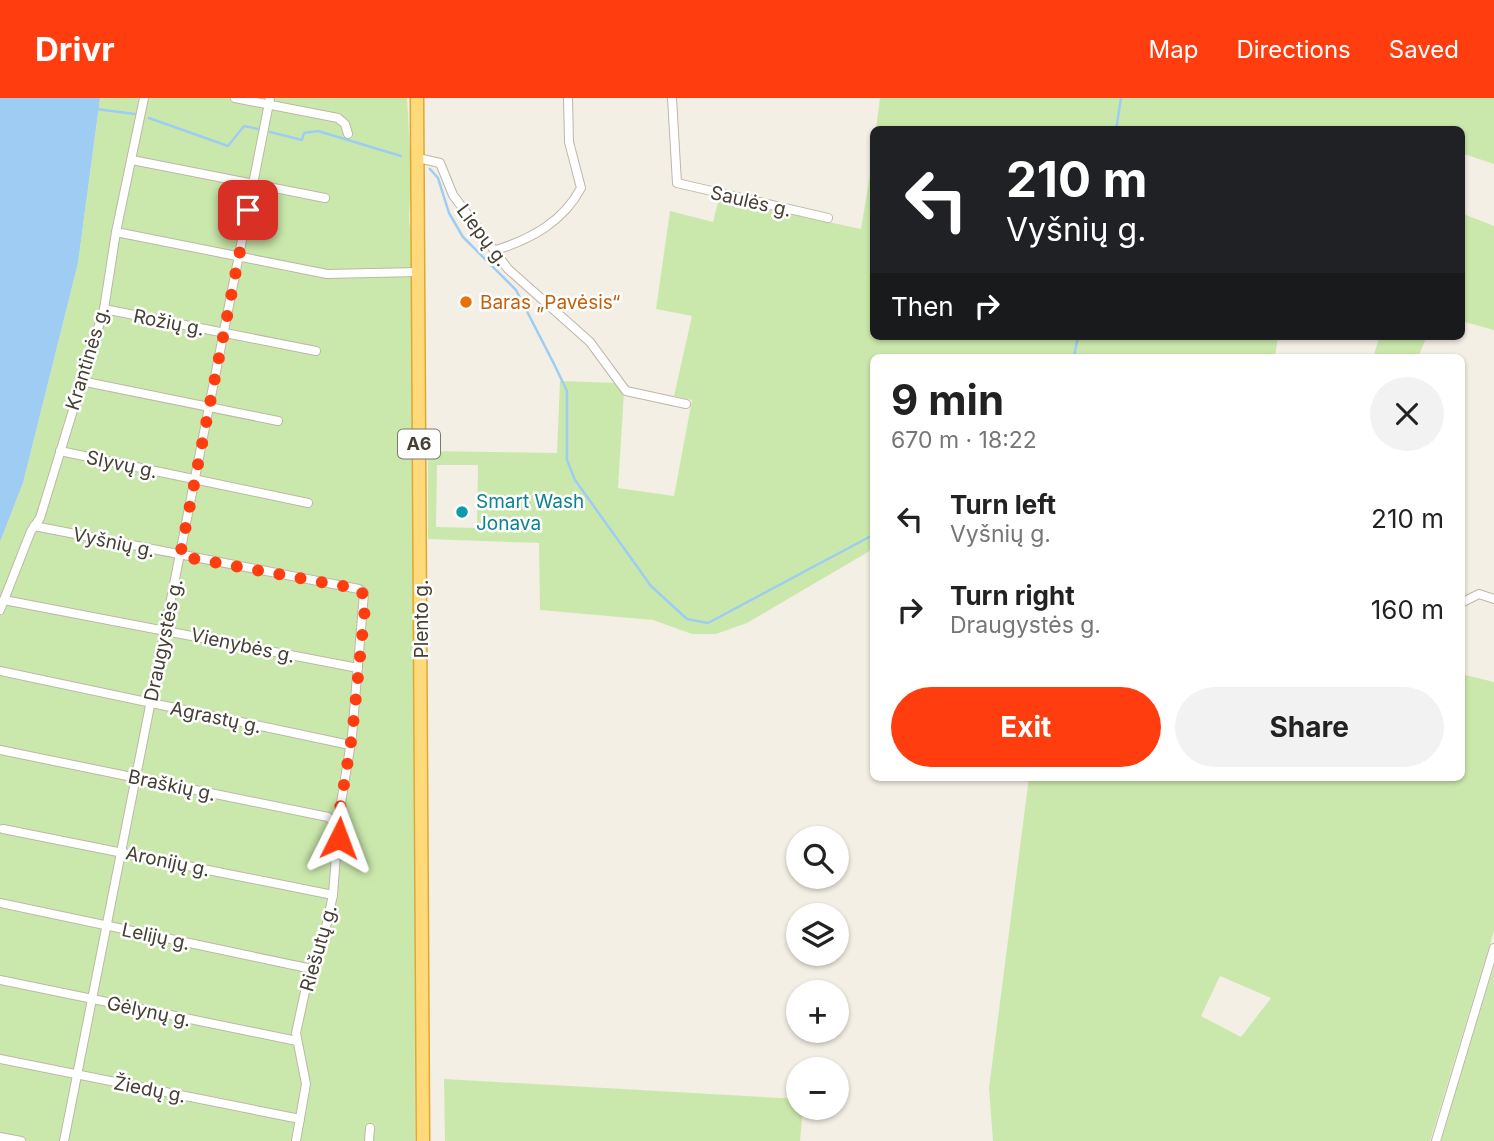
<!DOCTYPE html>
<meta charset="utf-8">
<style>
body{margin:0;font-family:Inter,sans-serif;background:#f2f2f2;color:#222;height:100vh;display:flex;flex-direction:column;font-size:26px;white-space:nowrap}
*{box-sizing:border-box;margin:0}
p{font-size:23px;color:#767676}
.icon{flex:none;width:38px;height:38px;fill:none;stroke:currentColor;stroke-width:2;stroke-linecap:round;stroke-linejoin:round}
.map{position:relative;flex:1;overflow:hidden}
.side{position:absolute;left:870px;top:256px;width:595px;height:427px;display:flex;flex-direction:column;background:#fff;border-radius:10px;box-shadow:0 2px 5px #0004}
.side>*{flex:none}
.hud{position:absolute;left:870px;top:28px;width:595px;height:214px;border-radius:10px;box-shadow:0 2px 5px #0004;background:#202124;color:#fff;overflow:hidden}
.tools{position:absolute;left:786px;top:728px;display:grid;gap:14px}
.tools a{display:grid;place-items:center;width:63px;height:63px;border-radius:50%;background:#fff;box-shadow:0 2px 5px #0004;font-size:35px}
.pin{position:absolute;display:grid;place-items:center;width:60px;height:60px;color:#fff;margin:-30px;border-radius:14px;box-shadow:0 4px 10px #0006}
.me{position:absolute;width:77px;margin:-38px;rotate:3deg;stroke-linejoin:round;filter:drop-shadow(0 0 5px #0008)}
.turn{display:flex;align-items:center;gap:24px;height:147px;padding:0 21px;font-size:32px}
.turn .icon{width:91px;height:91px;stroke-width:2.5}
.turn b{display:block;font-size:49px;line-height:60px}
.then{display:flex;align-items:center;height:66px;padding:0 21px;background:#0003;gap:14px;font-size:26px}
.round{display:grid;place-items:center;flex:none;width:74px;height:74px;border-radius:37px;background:#f2f2f2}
.headline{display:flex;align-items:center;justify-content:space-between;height:119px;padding:0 21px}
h1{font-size:42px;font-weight:700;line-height:52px}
.primary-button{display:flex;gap:14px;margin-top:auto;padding:14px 21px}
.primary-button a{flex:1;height:80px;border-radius:42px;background:#ff3d0f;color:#fff;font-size:28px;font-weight:700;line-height:80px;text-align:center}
.primary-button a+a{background:#f2f2f2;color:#222}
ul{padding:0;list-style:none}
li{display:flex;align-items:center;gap:21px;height:91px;padding:0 21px}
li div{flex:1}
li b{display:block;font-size:26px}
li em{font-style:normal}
header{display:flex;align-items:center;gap:42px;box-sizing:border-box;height:98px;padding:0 35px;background:#ff3d0f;color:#fff}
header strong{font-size:33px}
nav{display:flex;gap:38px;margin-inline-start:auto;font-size:24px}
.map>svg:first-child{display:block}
</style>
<header>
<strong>Drivr</strong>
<nav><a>Map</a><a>Directions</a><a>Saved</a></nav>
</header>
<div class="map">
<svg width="1494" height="1043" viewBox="0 0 1494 1043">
<rect width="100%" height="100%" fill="#f3efe4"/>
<g fill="#cbe8ac" fill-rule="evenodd">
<path d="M 100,0 L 407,0 L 411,71 L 409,124 L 414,146 L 415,1043 L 0,1043 L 0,444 L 23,385 L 78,165 Z"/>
<path d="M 880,0 L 1494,0 L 1494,66 L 1461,55 L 1461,32 L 876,31 Z"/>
<path d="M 873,59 L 873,238 L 1278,238 L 1275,259 L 873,259 L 873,451 L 747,525 L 716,536 L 692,536 L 653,522 L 540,512 L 539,445 L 428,441 L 428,353 L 557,355 L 560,283 L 617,285 L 624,294 L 618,390 L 674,398 L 692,302 L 674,298 L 692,218 L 656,211 L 670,113 L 713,124 L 719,100 L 861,131 ZM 437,367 L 478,367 L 477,430 L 436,429 Z"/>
<path d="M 1461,115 L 1494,128 L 1494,232 L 1461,223 Z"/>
<path d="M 1380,238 L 1427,238 L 1418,259 L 1373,259 Z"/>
<path d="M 1461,576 L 1494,584 L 1494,833 L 1430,1043 L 993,1043 L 989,990 L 1029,679 L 1461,679 ZM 1220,878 L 1271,900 L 1241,939 L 1201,918 Z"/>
<path d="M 1494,867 L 1494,1043 L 1441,1043 Z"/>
<path d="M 444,981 L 798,1001 L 798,1010 L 803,1010 L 800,1043 L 445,1043 Z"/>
</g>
<path fill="#9eccf2" d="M 0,0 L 100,0 L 78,165 L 23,385 L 0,444 Z"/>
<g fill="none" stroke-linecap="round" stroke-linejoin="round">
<g stroke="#9eccf2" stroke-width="2.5">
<path d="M 96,11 L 135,16"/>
<path d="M 149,20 L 228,48 L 244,28 L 258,31"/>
<path d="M 1116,32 L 1121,0"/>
<path d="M 270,34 L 302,42 L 304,35 L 318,33 L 401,58"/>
<path d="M 430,71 L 438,80 L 449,115 L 463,139 L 516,192 L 554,266 L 567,293 L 567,362 L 575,382 L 651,488 L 687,521 L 708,525 L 873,437"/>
<path d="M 1074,259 L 1078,238"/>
</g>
<g stroke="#beb7a7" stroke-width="10">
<g id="minor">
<path d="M 235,0 L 338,20 L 345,26 L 348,36"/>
<path d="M 672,0 L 677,85 L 828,120"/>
<path d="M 418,60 L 440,65 L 453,97 L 508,171 L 590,244 L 626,293 L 686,306"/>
<path d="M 132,62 L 325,100"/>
<path d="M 116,134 L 327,176 L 418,174"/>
<path d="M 496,152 C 531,141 563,124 581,90 L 569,44 L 568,0"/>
<path d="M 104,211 L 316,253"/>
<path d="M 81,283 L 278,323"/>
<path d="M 60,353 L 308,405"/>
<path d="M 34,428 L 359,491 L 364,495 L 352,638 L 339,717 L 333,797 L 322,847 L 306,889 L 296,935 L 306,986 L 296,1043"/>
<path d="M 4,502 L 358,570"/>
<path d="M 1461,505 L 1479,496 L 1494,501"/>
<path d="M 0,512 L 31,433 L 40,420 L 104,211 L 116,134 L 144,0"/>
<path d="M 0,573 L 350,647"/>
<path d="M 0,652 L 328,719 L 340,729"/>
<path d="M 3,731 L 333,797"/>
<path d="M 0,805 L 312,871"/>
<path d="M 0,882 L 297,943"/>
<path d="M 0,961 L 300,1021"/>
<path d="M 0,1039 L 21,1043"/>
<path d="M 64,1043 L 270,0"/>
<path d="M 369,1043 L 370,1030"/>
<path d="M 1436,1043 L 1494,850"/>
</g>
</g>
<g stroke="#e1a730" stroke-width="15">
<path id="trunk" d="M 417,0 L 423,1043"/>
</g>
<use href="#minor" stroke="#fff" stroke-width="8"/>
<use href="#trunk" stroke="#ffda7a" stroke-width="12"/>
</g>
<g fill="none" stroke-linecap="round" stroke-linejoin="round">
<path stroke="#ff3d0f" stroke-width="12" stroke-dasharray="0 21.6" d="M 248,112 L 180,458 L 359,491 L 366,500 L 352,638 L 339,717 L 339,740"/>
</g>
<circle fill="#e8710a" stroke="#fff" stroke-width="2.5" cx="466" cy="204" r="7"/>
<circle fill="#0f9aa8" stroke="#fff" stroke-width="2.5" cx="462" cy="414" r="7"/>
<g text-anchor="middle" stroke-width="5" stroke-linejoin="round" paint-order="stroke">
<rect fill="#fff" stroke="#7d7971" stroke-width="2" x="398" y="331.5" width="42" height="29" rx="5"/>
<g font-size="18" font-weight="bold" fill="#453f34">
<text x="419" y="352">A6</text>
</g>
<g font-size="19" fill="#453f34" stroke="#fff">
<text transform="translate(751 103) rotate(13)" y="7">Saulės g.</text>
<text transform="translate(483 137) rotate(53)" y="7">Liepų g.</text>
<text transform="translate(169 224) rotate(11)" y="7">Rožių g.</text>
<text transform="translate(87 260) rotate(-73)" y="7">Krantinės g.</text>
<text transform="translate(122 366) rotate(12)" y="7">Slyvų g.</text>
<text transform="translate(114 444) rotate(12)" y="7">Vyšnių g.</text>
<text transform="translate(421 521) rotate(-90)" y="7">Plento g.</text>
<text transform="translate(163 542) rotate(-78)" y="7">Draugystės g.</text>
<text transform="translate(243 547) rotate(12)" y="7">Vienybės g.</text>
<text transform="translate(216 619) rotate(12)" y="7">Agrastų g.</text>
<text transform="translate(172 687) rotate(12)" y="7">Braškių g.</text>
<text transform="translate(168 763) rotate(12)" y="7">Aronijų g.</text>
<text transform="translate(156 838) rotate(12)" y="7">Lelijų g.</text>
<text transform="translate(318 850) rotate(-74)" y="7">Riešutų g.</text>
<text transform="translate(149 913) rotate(12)" y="7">Gėlynų g.</text>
<text transform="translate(150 991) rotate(11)" y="7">Žiedų g.</text>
</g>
<g font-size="19" fill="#c56008" stroke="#fff" text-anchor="start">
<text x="480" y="211">Baras „Pavėsis“</text>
</g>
<g font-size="19" fill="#0d838f" stroke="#fff" text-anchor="start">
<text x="476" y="410">Smart Wash<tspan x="476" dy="22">Jonava</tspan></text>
</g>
</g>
</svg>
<div class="tools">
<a><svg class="icon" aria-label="search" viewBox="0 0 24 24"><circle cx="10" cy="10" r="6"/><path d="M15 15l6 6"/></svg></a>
<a><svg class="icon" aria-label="layers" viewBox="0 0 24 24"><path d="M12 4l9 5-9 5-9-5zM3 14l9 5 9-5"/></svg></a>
<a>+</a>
<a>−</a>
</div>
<div class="pin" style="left:248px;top:112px;background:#d93025"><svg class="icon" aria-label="arrive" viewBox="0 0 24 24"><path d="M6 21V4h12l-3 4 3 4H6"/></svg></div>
<svg class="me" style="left:339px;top:740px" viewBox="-20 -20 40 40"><path d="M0-17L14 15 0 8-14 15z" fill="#ff3d0f" stroke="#fff" stroke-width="4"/></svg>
<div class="hud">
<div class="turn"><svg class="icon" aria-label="left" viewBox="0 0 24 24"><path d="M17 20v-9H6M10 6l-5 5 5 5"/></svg><div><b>210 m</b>Vyšnių g.</div></div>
<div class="then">Then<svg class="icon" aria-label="right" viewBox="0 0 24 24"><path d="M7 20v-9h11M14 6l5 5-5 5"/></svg></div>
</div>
<section class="side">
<div class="headline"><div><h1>9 min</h1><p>670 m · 18:22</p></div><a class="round"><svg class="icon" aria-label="close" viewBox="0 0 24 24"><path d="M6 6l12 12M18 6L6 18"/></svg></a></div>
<ul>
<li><svg class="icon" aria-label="left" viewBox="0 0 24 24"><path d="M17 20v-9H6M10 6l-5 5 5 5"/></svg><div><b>Turn left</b><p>Vyšnių g.</p></div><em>210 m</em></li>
<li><svg class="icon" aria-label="right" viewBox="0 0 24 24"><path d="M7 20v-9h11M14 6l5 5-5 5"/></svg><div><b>Turn right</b><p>Draugystės g.</p></div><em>160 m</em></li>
</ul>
<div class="primary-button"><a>Exit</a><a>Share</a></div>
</section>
</div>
